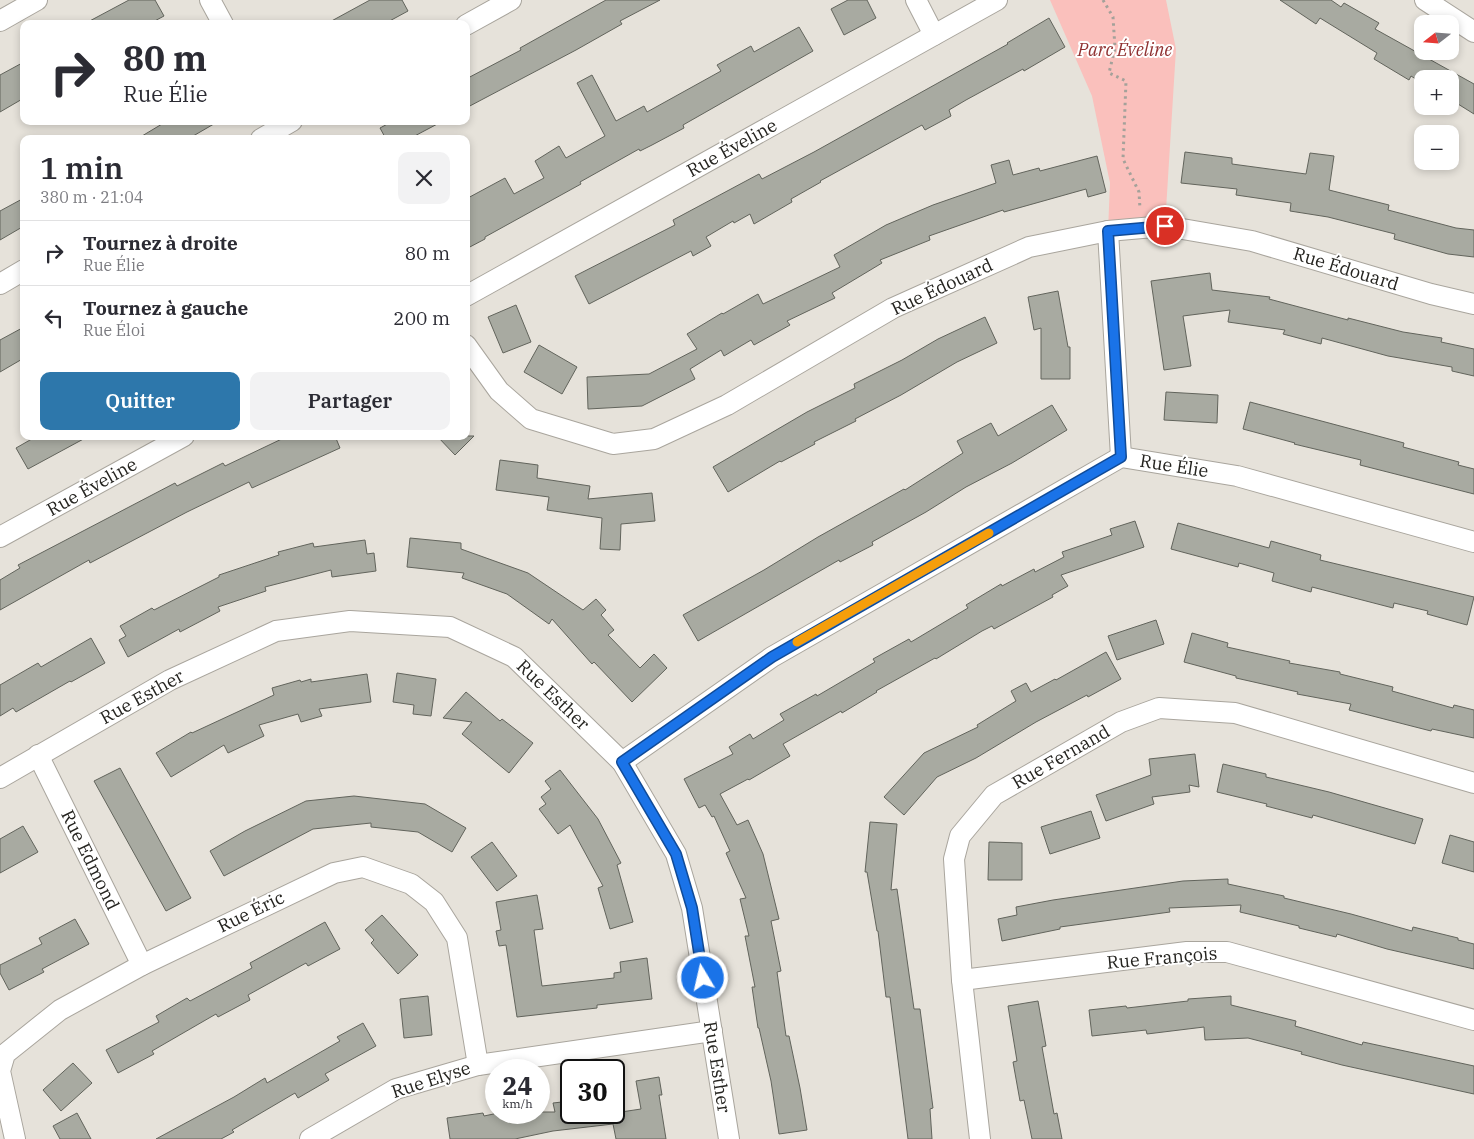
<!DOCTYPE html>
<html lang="fr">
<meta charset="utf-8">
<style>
body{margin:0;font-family:"IBM Plex Serif",serif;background:#f2f2f3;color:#2b2b33;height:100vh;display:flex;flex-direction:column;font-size:19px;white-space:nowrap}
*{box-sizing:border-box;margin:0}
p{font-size:16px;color:#7c7c81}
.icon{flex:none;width:28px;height:28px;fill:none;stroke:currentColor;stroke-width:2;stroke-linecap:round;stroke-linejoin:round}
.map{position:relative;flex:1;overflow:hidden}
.side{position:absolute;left:20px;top:135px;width:450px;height:305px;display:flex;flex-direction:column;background:#fff;border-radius:10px;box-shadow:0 2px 8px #0003}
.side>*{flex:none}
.top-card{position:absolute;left:20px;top:20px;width:450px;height:105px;border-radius:10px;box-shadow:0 2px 8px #0003;background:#fff;color:#2b2b33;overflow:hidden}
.needle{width:32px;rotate:253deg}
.tools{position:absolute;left:1414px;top:15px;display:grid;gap:10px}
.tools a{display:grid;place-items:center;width:45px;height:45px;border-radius:10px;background:#fff;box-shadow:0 2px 8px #0003;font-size:25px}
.speed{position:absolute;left:485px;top:1059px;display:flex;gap:10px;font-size:25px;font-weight:700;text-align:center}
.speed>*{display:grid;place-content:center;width:65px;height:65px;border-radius:50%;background:#fff;box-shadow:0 2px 8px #0003;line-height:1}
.speed small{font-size:12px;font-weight:400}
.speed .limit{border:2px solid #111;border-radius:8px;background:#fff;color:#111}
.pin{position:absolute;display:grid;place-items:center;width:42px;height:42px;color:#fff;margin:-21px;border:2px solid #fff;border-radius:50%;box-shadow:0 1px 5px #0007}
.me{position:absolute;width:55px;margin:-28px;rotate:351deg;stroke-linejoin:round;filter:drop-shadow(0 0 4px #0008)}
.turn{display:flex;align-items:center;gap:18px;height:105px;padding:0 20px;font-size:22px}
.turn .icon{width:65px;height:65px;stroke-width:2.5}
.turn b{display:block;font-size:35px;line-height:42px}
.round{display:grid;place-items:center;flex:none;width:52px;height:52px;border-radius:10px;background:#f2f2f3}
.head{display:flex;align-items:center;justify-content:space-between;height:85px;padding:0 20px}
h1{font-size:30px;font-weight:600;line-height:38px}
.button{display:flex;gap:10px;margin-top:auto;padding:10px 20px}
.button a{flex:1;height:58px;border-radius:10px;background:#2d77ab;color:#fff;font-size:20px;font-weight:600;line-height:58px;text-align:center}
.button a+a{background:#f2f2f3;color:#2b2b33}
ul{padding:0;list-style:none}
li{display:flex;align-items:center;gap:15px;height:65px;padding:0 20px;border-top:1px solid #e1e1e2}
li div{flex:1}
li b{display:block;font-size:19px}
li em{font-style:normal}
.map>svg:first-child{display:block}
</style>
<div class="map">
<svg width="1474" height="1139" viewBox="0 0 1474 1139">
<rect width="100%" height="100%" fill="#e6e2da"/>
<path fill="#fac0bc" d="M 1050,0 L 1166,0 L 1176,49 L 1165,226 L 1108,231 L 1110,183 L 1092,96 Z"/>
<g fill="#a8aaa1" stroke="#62645c">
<path d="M 129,0 L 155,0 L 164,16 L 149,24 L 84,24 Z"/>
<path d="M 370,0 L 402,0 L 408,11 L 384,24 L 326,24 Z"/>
<path d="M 606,0 L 660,0 L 620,21 L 622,24 L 576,50 L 466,108 L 466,79 L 521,50 L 520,48 Z"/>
<path d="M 848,0 L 867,0 L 876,18 L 844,35 L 831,9 Z"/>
<path d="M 1280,0 L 1331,0 L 1341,7 L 1344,3 L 1379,23 L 1375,29 L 1474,84 L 1474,114 L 1450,99 L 1450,79 L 1422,79 L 1422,83 L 1411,76 L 1409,80 L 1374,59 L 1377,53 L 1320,18 L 1316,24 Z"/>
<path d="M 1049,18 L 1065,47 L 1024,71 L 1023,69 L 966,100 L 949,110 L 951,116 L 925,130 L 922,125 L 820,181 L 821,182 L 791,199 L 792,202 L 754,224 L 750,214 L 734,223 L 733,221 L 706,237 L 711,246 L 693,256 L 691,251 L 589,304 L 575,276 L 675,225 L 673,220 L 759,174 L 762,179 L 814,152 L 1008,44 L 1007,43 Z"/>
<path d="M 799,27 L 813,51 L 683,125 L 684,128 L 652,145 L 640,151 L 639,149 L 580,182 L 581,184 L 485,237 L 485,239 L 466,249 L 466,199 L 505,178 L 514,194 L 544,178 L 535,161 L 559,146 L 566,158 L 605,136 L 577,83 L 592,75 L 616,121 L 644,106 L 647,112 L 721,71 L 717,65 L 751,46 L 754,52 Z"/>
<path d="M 24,62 L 24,98 L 0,112 L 0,75 Z"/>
<path d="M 167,121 L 219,121 L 188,139 L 137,139 Z"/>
<path d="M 393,121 L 443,121 L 409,139 L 386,139 L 380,128 Z"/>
<path d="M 1185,152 L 1232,158 L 1232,164 L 1306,174 L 1310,153 L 1334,156 L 1329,190 L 1389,205 L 1388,210 L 1456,228 L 1474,230 L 1474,257 L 1448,254 L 1394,239 L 1395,234 L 1328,217 L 1290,211 L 1291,203 L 1236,195 L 1237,189 L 1181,183 Z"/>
<path d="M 1097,156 L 1106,192 L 1088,197 L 1086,189 L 1004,212 L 1003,210 L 929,236 L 930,240 L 880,260 L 882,263 L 832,293 L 835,298 L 787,321 L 790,325 L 754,345 L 751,340 L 724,356 L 721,350 L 690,369 L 695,379 L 642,406 L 588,409 L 587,377 L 649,374 L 697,349 L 687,334 L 722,313 L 723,314 L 758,294 L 763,304 L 840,267 L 834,255 L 886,225 L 933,205 L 996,183 L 991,165 L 1009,160 L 1013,175 L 1039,168 L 1040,171 Z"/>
<path d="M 24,198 L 24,226 L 0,240 L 0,211 Z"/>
<path d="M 1210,273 L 1212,290 L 1270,297 L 1269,299 L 1348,320 L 1348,318 L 1403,332 L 1442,338 L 1441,342 L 1474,349 L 1474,376 L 1452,371 L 1452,367 L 1388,356 L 1322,338 L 1321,344 L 1283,334 L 1285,330 L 1228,322 L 1230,310 L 1183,316 L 1191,366 L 1164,370 L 1151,281 Z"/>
<path d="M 1058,291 L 1068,347 L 1070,347 L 1070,379 L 1041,379 L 1041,328 L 1034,330 L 1028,297 Z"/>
<path d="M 516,305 L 531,342 L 503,353 L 488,317 Z"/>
<path d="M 985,317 L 997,343 L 957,362 L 901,395 L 855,419 L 856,421 L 814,442 L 815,444 L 781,462 L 780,461 L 728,492 L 713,467 L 807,412 L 855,388 L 854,384 L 902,360 L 938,339 Z"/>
<path d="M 24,327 L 24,358 L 0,372 L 0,340 Z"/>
<path d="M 539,345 L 577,367 L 562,394 L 524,372 Z"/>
<path d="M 1166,392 L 1218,395 L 1217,423 L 1164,420 Z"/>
<path d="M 1250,402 L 1404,443 L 1403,447 L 1459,462 L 1458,465 L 1474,469 L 1474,494 L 1360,465 L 1361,460 L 1294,444 L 1295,443 L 1243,429 Z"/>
<path d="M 1052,405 L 1067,430 L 1012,463 L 966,487 L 926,512 L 872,542 L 873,545 L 840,562 L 839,560 L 698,641 L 683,615 L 764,570 L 818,537 L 904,489 L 905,490 L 963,453 L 957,441 L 991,423 L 998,436 Z"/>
<path d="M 37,436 L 89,436 L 28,469 L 16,448 Z"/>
<path d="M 288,436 L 335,436 L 340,448 L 252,488 L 249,482 L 187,512 L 90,563 L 89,560 L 0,610 L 0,580 L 20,568 L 18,565 L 175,483 L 177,486 L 223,463 L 225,466 Z"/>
<path d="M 437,436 L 474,436 L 455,455 Z"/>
<path d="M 500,460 L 538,465 L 537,478 L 590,486 L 588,499 L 652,493 L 655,521 L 621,524 L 620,550 L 600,549 L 602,518 L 547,510 L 549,497 L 496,490 Z"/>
<path d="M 1135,521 L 1144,547 L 1061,575 L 1068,586 L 1052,595 L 1053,597 L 994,629 L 992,626 L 982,631 L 936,659 L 935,658 L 876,691 L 877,692 L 842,713 L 841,711 L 783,744 L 790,756 L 749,780 L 748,779 L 720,794 L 737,825 L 748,820 L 763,854 L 779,919 L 771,921 L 781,971 L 777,972 L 786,1036 L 789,1036 L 800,1088 L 807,1130 L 779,1134 L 771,1081 L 759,1028 L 758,1028 L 752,987 L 755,987 L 745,936 L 749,936 L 740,899 L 746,898 L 726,853 L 730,851 L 714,816 L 712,817 L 705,805 L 699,808 L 684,779 L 733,754 L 729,747 L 750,734 L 753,739 L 784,720 L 780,714 L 816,694 L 817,696 L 875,662 L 873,659 L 909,639 L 911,642 L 968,608 L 966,605 L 1001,584 L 1002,586 L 1034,569 L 1035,572 L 1064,557 L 1062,552 L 1112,535 L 1110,529 Z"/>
<path d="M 1178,523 L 1269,548 L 1271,541 L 1321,555 L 1320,560 L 1474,597 L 1467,625 L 1427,614 L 1428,611 L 1394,603 L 1393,608 L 1312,587 L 1311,592 L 1272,581 L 1274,573 L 1239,563 L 1238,567 L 1171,549 Z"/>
<path d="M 410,538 L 461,543 L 461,549 L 528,573 L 583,610 L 596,599 L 606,610 L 601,615 L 614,630 L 608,635 L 640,668 L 654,654 L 667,668 L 632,702 L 594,662 L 592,664 L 552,619 L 549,624 L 507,594 L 462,578 L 464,573 L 407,567 Z"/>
<path d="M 365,540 L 367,554 L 374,553 L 376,571 L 332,577 L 331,570 L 265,587 L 266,591 L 218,607 L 220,611 L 180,632 L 179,629 L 128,657 L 119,640 L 126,636 L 120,626 L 152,608 L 154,610 L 219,577 L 219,575 L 279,555 L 278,552 L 313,543 L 314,547 Z"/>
<path d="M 1156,620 L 1164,644 L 1117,660 L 1108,636 Z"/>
<path d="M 1192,633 L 1228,643 L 1227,647 L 1290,661 L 1289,663 L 1340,672 L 1340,674 L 1393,687 L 1392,691 L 1453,708 L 1454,705 L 1474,710 L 1474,738 L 1432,729 L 1431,731 L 1349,710 L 1351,704 L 1297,694 L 1298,692 L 1236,678 L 1236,676 L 1184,662 Z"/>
<path d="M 91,638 L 105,663 L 71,682 L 70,681 L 16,712 L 13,708 L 0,716 L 0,685 L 38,663 L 41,667 Z"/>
<path d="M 1106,652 L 1121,679 L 1088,697 L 1087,695 L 1036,722 L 976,758 L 937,777 L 904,815 L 884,797 L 924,753 L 978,727 L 977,725 L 1016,701 L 1011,691 L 1026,683 L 1031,692 L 1055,679 L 1056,680 Z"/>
<path d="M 397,673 L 436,679 L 431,716 L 413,714 L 414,705 L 393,702 Z"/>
<path d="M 367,674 L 371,702 L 319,709 L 322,716 L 301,722 L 298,714 L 259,725 L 264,736 L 228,753 L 224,745 L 171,777 L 156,753 L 191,732 L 192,733 L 274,695 L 272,688 L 300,680 L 301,682 L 311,679 L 311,682 Z"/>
<path d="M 466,692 L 500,721 L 502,719 L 533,743 L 509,773 L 462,734 L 472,722 L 443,718 Z"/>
<path d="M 1195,754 L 1199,787 L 1189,785 L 1190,792 L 1152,797 L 1154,804 L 1106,821 L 1096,795 L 1151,775 L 1149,759 Z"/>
<path d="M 1223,764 L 1266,774 L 1266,777 L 1329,792 L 1423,819 L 1415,844 L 1313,815 L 1312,818 L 1266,806 L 1267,804 L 1217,792 Z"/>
<path d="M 120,768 L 191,898 L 166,911 L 94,781 Z"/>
<path d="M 560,770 L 598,819 L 621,863 L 617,865 L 633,922 L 610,929 L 598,888 L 603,886 L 570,825 L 558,834 L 539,809 L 546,804 L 541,797 L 551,789 L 545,781 Z"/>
<path d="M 354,796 L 425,804 L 466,828 L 452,852 L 418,832 L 371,827 L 371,823 L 313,829 L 224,876 L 210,851 L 245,831 L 306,801 Z"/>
<path d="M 1091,811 L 1100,838 L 1050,854 L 1041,827 Z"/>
<path d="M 870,822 L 897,824 L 891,890 L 897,889 L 914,1009 L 920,1009 L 933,1108 L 930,1109 L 932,1139 L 908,1139 L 890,997 L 886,997 L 878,931 L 877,931 L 867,872 L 865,872 Z"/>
<path d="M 23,826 L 38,852 L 0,873 L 0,839 Z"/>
<path d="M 1450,835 L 1474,842 L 1474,872 L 1442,863 Z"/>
<path d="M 492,842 L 517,876 L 497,891 L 471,857 Z"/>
<path d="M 989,842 L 1022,843 L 1022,880 L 988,880 Z"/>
<path d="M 1228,879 L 1228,884 L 1284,896 L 1284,898 L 1351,914 L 1412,931 L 1413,927 L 1458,938 L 1458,940 L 1474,944 L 1474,969 L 1387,949 L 1337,934 L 1336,937 L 1299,928 L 1299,926 L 1240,912 L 1241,905 L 1169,908 L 1170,912 L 1060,927 L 1060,929 L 1002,941 L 998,919 L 1017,915 L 1016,907 L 1053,900 L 1183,881 Z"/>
<path d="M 537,895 L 543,929 L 534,930 L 542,986 L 614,978 L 614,973 L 621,972 L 620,962 L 647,958 L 652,999 L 597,1005 L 597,1008 L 517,1017 L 506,945 L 499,946 L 496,931 L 501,930 L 496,902 Z"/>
<path d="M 382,915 L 418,955 L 398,974 L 371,943 L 374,940 L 365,930 Z"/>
<path d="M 75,919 L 89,944 L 42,969 L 44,972 L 9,990 L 0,973 L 0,965 L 42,944 L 39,938 Z"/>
<path d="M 325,922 L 340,949 L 308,966 L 306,963 L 248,995 L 250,1000 L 218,1017 L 216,1014 L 152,1051 L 154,1054 L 118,1073 L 106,1050 L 159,1022 L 156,1016 L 187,998 L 190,1001 L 252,968 L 250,963 Z"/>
<path d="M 428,996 L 432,1035 L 404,1038 L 400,999 Z"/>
<path d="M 1231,996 L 1231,1005 L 1296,1021 L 1295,1026 L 1362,1045 L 1363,1042 L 1474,1066 L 1474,1094 L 1342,1065 L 1301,1054 L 1302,1052 L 1248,1038 L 1205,1040 L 1204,1027 L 1147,1034 L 1146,1030 L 1092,1036 L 1089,1010 L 1126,1006 L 1127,1008 L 1188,1001 L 1188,999 Z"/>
<path d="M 1038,1001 L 1046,1046 L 1042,1047 L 1054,1114 L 1057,1113 L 1062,1139 L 1032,1139 L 1024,1100 L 1020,1101 L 1013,1062 L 1017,1061 L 1008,1006 Z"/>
<path d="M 363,1023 L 376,1046 L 325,1074 L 329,1080 L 298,1098 L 295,1093 L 232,1130 L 234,1132 L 221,1139 L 156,1139 L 234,1097 L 265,1078 L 267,1083 L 340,1041 L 337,1037 Z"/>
<path d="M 73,1063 L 92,1083 L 61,1111 L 43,1090 Z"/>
<path d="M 659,1077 L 662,1095 L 659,1095 L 666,1139 L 616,1139 L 613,1124 L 553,1131 L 515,1139 L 450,1139 L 447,1118 L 483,1113 L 484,1116 L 503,1112 L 555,1112 L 553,1103 L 571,1101 L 571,1112 L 621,1112 L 641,1109 L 636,1081 Z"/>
<path d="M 77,1113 L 91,1139 L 60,1139 L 53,1126 Z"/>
</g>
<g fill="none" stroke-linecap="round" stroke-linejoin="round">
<g stroke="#a9a59d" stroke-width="22">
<g id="minor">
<path d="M 210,0 L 223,24"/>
<path d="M 916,0 L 934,35"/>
<path d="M 1425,0 L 1474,32"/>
<path d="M 0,21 L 37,0"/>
<path d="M 466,25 L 511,0"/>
<path d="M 261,139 L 292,121"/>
<path d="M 1108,231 L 1121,457"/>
<path d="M 0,284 L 24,270"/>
<path d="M 466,296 L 997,0"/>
<path d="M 466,345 L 499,391 L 531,419 L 613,444 L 654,439 L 727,405 L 893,308 L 1029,247 L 1108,231 L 1165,226 L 1252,241 L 1431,294 L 1474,304"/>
<path d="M 0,537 L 184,436"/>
<path d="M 38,755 L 142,965"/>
<path d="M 622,762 L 772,657 L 1121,457 L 1237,476 L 1474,542"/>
<path d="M 0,778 L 170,680 L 276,631 L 350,621 L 450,627 L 514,657 L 622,762 L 676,854 L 692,908 L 729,1139"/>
<path d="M 962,980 L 1187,952 L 1227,952 L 1474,1020"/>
<path d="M 15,1139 L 0,1071 L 5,1054 L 60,1010 L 142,965 L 334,873 L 363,867 L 411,884 L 434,902 L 457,938 L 478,1065"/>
<path d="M 310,1139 L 396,1089 L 478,1065 L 712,1031"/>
<path d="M 980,1139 L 962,980 L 954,859 L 960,836 L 994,795 L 1121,722 L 1159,708 L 1235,713 L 1474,783"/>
</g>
</g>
<path stroke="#a4a19a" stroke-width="3" stroke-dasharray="2.5 4" stroke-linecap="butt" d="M 1103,0 L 1113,17 L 1115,48 L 1109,73 L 1126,81 L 1123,159 L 1139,192 L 1140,209"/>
<use href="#minor" stroke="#fff" stroke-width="20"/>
</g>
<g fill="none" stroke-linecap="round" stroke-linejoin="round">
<g stroke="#114b97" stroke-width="12">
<path id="route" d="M 703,978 L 692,908 L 676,854 L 622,762 L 772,657 L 1121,457 L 1108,231 L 1165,226"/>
</g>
<use href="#route" stroke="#1a73e8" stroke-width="9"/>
<path stroke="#f59e0b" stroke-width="9" d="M 797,642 L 989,533"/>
</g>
<g text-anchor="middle" stroke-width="4" stroke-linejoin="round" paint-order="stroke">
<g font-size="18" font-style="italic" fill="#903232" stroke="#fff">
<text x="1125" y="56">Parc Éveline</text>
</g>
<g font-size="18" fill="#252420" stroke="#fff">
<text transform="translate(732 148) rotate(-29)" y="6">Rue Éveline</text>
<text transform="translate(1346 269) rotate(17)" y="6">Rue Édouard</text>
<text transform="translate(942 287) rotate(-25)" y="6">Rue Édouard</text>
<text transform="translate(1174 466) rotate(9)" y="6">Rue Élie</text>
<text transform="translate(92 487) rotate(-29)" y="6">Rue Éveline</text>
<text transform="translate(553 695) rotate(44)" y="6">Rue Esther</text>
<text transform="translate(142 697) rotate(-29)" y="6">Rue Esther</text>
<text transform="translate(1061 757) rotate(-30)" y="6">Rue Fernand</text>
<text transform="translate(90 860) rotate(64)" y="6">Rue Edmond</text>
<text transform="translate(251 912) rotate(-26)" y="6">Rue Éric</text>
<text transform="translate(1162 958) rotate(-5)" y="6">Rue François</text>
<text transform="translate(717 1067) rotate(81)" y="6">Rue Esther</text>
<text transform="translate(431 1080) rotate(-18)" y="6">Rue Elyse</text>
</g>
</g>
</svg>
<div class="tools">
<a><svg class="needle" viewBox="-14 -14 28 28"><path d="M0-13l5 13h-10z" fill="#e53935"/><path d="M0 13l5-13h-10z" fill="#7c7c81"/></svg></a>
<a>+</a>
<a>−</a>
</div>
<div class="speed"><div>24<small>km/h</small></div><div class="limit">30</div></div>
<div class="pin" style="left:1165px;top:226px;background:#d93025"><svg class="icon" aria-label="arrive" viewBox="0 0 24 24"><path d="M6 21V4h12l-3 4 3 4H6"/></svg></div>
<svg class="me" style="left:703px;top:978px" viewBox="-20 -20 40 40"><circle r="17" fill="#1a73e8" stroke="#fff" stroke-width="3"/><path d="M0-11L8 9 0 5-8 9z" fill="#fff"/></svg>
<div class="top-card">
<div class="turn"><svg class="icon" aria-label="right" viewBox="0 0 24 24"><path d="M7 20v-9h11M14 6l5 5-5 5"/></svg><div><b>80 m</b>Rue Élie</div></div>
</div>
<section class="side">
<div class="head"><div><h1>1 min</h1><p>380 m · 21:04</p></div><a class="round"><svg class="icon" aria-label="close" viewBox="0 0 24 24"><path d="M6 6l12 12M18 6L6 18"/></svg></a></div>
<ul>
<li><svg class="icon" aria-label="right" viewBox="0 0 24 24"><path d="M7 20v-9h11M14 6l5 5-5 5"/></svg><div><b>Tournez à droite</b><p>Rue Élie</p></div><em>80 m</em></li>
<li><svg class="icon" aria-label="left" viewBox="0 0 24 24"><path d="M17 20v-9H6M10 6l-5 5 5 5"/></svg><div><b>Tournez à gauche</b><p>Rue Éloi</p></div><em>200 m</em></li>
</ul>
<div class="button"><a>Quitter</a><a>Partager</a></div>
</section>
</div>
